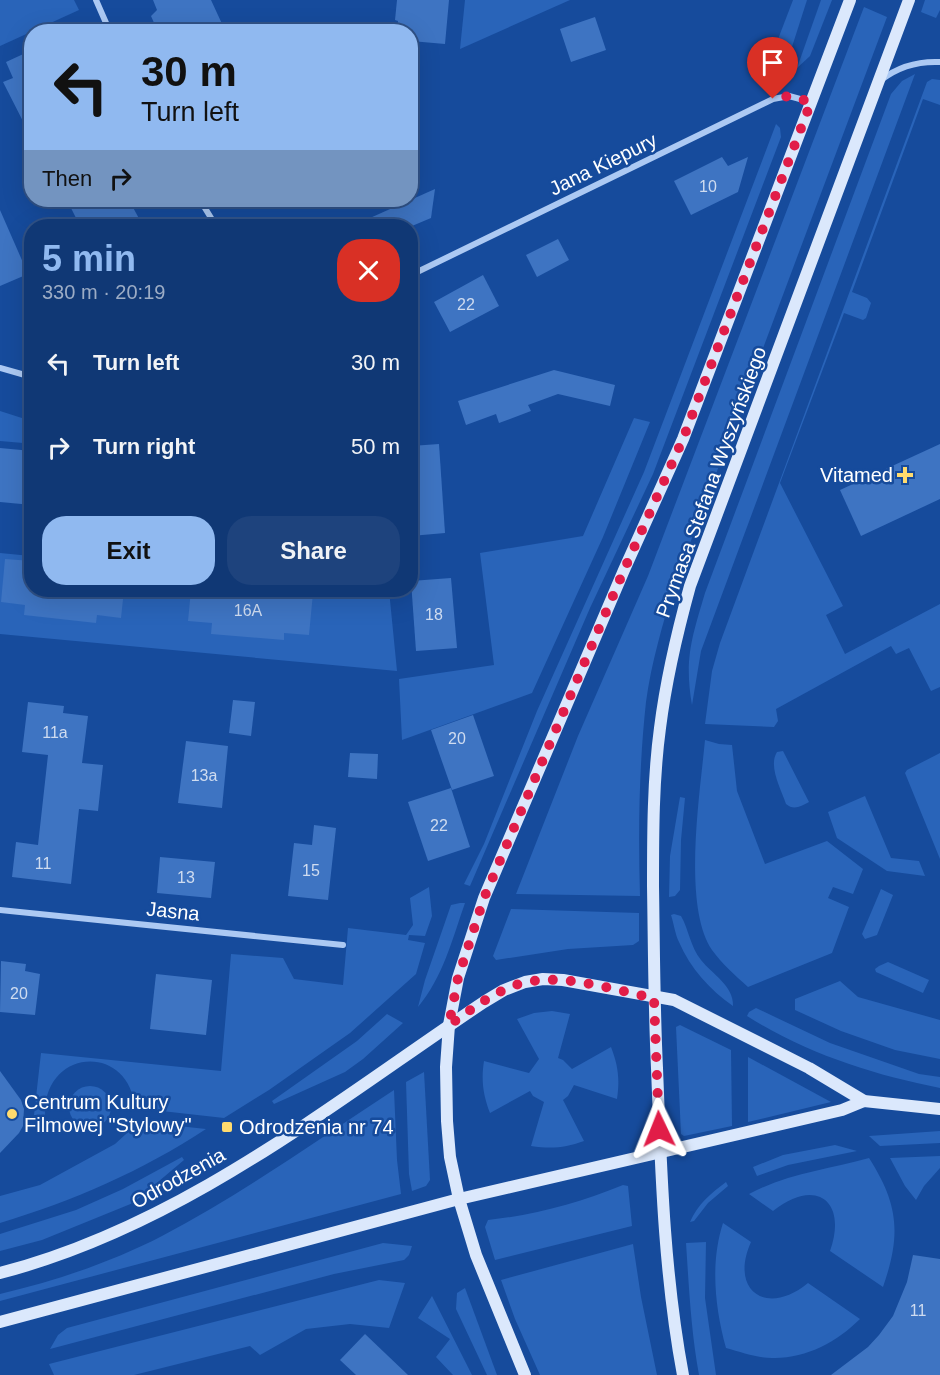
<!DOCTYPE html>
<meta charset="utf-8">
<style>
body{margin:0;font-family:Arial,sans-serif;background:#1e437d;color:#f1f3f6;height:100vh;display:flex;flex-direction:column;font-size:22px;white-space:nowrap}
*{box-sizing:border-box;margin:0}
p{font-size:20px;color:#9cacc5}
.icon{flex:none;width:33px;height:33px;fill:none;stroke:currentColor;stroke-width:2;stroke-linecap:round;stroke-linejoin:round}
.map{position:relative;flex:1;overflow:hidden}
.panel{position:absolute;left:24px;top:219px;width:394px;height:378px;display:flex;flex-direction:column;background:#103875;border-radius:24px;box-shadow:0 6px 24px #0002,0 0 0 2px #305287}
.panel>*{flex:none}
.guide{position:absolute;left:24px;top:24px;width:394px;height:183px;border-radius:24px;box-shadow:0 6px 24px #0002,0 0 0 2px #305287;background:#90b9f0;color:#111;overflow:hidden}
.pin{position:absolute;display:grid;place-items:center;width:51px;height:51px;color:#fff;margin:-62px -26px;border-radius:50% 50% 50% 0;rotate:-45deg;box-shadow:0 0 6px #0007}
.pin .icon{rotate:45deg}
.me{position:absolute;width:66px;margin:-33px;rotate:358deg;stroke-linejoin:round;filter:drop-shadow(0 0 4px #0008)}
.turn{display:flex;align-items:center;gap:21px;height:126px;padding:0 18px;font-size:27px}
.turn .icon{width:78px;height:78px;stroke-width:2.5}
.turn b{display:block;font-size:42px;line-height:51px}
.then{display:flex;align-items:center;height:57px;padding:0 18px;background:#0003;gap:12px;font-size:22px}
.round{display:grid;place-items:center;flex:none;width:63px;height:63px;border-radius:24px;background:#1e437d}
.head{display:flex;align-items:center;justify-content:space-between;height:102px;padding:0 18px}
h1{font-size:36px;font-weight:700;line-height:45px;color:#90b9f0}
.cta{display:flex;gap:12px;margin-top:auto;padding:12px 18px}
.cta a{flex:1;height:69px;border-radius:24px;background:#90b9f0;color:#111;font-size:24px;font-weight:700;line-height:69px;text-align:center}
.cta a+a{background:#1e437d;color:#f1f3f6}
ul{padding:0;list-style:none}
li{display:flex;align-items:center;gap:18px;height:84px;padding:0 18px}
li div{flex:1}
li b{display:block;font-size:22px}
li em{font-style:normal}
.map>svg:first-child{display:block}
</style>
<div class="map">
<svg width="940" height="1375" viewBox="0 0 940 1375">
<rect width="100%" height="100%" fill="#164b9c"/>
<g fill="#2964b9">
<path d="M 0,0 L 74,0 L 79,10 L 0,46 Z"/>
<path d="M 465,0 L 570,0 L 460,49 Z"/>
<path d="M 793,0 L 807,0 L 782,78 L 764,87 L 762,81 Z"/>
<path d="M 821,0 L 832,0 L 810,56 L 797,68 Z"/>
<path d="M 925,0 L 940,0 L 940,10 L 936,18 L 921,12 Z"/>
<path d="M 864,7 L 887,17 L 674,586 C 663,624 651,663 646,702 C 639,766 638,832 640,896 L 516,894 L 578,736 L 648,576 Z"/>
<path d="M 915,74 L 701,651 L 692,705 C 684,659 692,637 705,593 L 891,94 L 902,81 Z"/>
<path d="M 932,79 L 940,80 L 940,105 L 923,99 L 852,292 L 867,298 L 871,303 L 866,318 L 863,320 L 844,313 L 780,483 L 843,606 L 826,615 L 845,654 L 940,604 L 940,687 L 931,691 L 909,648 L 896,654 L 891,646 L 776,709 L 778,721 L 774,727 L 705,724 L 712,671 L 720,643 L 927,82 Z"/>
<path d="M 776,124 L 780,128 L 781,137 L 653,474 L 590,608 L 470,886 L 464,884 L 484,844 L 537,711 L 644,472 Z"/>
<path d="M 0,411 L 25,419 L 23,443 L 0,441 Z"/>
<path d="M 634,418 L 650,422 L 603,537 L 532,693 L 402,740 L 399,679 L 494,665 L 480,553 L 583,536 Z"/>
<path d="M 0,553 L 31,556 L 32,590 L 389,590 L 397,671 L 0,634 Z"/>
<path d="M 705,740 L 719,744 L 732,745 L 737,791 L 765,864 L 827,841 L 863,869 L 853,894 L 833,887 L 828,898 L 849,907 L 832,953 L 748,987 C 735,975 722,964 712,950 C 682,905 700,794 705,740 Z"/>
<path d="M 783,751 L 809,802 C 801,806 794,811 786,804 C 781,789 768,766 777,752 Z"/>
<path d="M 940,753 L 940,859 L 905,773 L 907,770 Z"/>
<path d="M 865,796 L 891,858 L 919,861 L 925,876 L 887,871 L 837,838 L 828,812 Z"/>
<path d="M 680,797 L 685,798 L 681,840 L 680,890 L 675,896 L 669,897 L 670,856 Z"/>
<path d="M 429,887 L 432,916 L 425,936 L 409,935 L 408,940 L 425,943 L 416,974 L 350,1033 L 269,1090 L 224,1118 L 135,1108 C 129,1042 43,1048 45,1115 L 34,1115 L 41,1053 L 221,1071 L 231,954 L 283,958 L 294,979 L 343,985 L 348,928 L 406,935 L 413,925 L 410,898 Z"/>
<path d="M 881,889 L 893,895 L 877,935 L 865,939 L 862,934 Z"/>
<path d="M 460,903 L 465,903 C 452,940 443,977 418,1007 L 425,980 L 451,905 Z"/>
<path d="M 511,909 L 639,913 L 639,941 L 633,945 L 568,949 L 496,960 L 493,956 Z"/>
<path d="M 674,914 L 681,916 C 689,930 690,946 701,960 C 712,974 734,986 733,1006 C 710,990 690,968 679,942 C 675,934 674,924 671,915 Z"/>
<path d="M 888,962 L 929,980 L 923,993 L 876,972 L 875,969 L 879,966 Z"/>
<path d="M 840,981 L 858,997 L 940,1020 L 940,1059 L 895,1050 L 841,1031 L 795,1010 L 795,999 Z"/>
<path d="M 756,1008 L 830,1043 L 919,1074 L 940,1077 L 940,1088 C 873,1075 805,1053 747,1016 L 749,1012 Z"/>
<path d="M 552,1011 L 570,1014 L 558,1058 L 563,1060 L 572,1069 L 611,1047 C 618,1065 620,1079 617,1099 L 574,1085 L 568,1096 L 563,1100 L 584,1141 C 565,1148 551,1149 531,1146 L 544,1102 L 533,1096 L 530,1091 L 490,1113 C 483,1095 481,1080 484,1061 L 529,1073 L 539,1059 L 517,1019 L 534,1013 Z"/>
<path d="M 387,1014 L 403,1023 L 363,1059 L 345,1072 L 274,1104 L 272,1101 L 357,1041 Z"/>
<path d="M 680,1025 L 731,1050 L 732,1126 L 684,1136 L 681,1134 L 676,1027 Z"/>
<path d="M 748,1057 L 831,1102 L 748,1122 Z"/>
<path d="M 424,1072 L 430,1180 L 426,1186 L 412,1191 L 409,1174 L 406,1082 Z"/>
<circle cx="90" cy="1107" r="21"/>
<path d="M 394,1090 L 397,1160 L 401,1194 L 0,1301 L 0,1294 C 55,1281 112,1262 162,1236 C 243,1193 318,1140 394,1090 Z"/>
<path d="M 132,1121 L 206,1129 C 142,1171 73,1201 0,1223 L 0,1196 L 40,1185 L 115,1144 L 126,1134 Z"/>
<path d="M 940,1131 L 940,1143 L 880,1146 L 869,1136 Z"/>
<path d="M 835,1145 L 857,1151 L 788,1165 L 757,1176 L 753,1167 L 783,1155 Z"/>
<path d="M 940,1156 L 940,1168 L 924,1186 L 916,1200 L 905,1186 L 890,1158 Z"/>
<path d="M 182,1157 L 184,1160 L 133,1203 L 42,1240 L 0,1251 L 0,1234 L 76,1210 L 123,1189 Z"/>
<path d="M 869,1158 C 899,1205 901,1235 883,1287 L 830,1251 C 848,1200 815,1177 773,1211 L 749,1194 C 786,1174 829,1169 869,1158 Z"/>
<path d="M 726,1182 L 728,1186 L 708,1203 L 694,1221 L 690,1222 C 698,1204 710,1194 726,1182 Z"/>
<path d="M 623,1185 L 628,1186 L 632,1226 L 495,1260 L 485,1227 L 488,1220 C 535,1215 579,1203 623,1185 Z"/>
<path d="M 723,1223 L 751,1242 C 729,1291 767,1317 808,1283 L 860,1319 C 837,1342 805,1359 772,1358 C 757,1358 741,1352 726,1348 C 715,1308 710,1263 723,1223 Z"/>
<path d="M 706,1242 L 705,1298 L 716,1375 L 699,1375 C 691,1331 689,1288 686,1243 Z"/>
<path d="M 383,1243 L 412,1246 L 409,1255 L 404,1260 L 334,1274 L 50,1349 L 58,1335 L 67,1328 Z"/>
<path d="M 633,1244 L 641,1297 L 657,1375 L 540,1375 L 515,1319 L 501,1280 Z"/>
<path d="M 379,1280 L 405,1283 L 389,1328 L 350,1324 L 306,1329 L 260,1355 L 250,1346 L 134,1375 L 54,1375 L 49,1364 Z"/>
<path d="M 465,1288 L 497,1375 L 487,1375 L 456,1309 L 457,1293 Z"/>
<path d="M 432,1296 L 472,1375 L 453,1375 L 436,1357 L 450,1339 L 418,1318 Z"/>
</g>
<g fill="#3e74c2">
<path d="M 153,0 L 211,0 L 223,26 L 212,32 L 158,32 L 151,16 L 157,10 Z"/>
<path d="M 397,0 L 449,0 L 445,44 L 411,41 L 411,32 L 397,32 L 398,21 L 395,20 Z"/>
<path d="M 595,17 L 606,50 L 571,62 L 560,29 Z"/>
<path d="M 32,50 L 32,139 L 3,82 L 13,78 L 6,62 Z"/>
<path d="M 722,157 L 728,166 L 748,157 L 738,192 L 691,215 L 674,181 Z"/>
<path d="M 435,189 L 431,218 L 412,226 L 352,226 Z"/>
<path d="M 67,200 L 129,200 L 143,226 L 80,226 Z"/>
<path d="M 0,210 L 28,274 L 0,286 Z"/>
<path d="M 558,239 L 569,260 L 537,277 L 526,255 Z"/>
<path d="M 483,275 L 499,306 L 450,332 L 434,302 Z"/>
<path d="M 554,370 L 615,385 L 610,406 L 558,394 L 528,405 L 531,411 L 499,423 L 496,414 L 466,425 L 458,401 Z"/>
<path d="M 439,444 L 445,533 L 411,536 L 411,446 Z"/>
<path d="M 940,444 L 940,499 L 861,536 L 840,490 Z"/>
<path d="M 0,448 L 32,451 L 32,505 L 0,502 Z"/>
<path d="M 5,559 L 32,561 L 32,590 L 124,590 L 121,618 L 97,615 L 96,623 L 24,615 L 25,605 L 1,602 Z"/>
<path d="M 451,578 L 457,648 L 416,651 L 411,581 Z"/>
<path d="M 191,590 L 280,590 L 313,593 L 309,635 L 284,633 L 284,640 L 211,634 L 212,623 L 188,621 Z"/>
<path d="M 233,700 L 255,702 L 251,736 L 229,733 Z"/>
<path d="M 28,702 L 64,706 L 63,713 L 88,716 L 82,763 L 103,765 L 98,811 L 79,809 L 71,884 L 12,877 L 16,842 L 38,845 L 48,755 L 22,752 Z"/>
<path d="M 473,715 L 494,776 L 452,790 L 431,730 Z"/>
<path d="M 186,741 L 228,746 L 222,808 L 178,803 Z"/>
<path d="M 350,753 L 378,754 L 377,779 L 348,777 Z"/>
<path d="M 451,788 L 470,847 L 428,861 L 408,802 Z"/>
<path d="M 314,825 L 336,828 L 328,900 L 288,896 L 294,843 L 312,845 Z"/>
<path d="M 160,857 L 215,862 L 211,898 L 157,893 Z"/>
<path d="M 1,961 L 26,964 L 25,971 L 40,974 L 35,1015 L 0,1012 Z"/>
<path d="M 156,974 L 212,980 L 206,1035 L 150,1029 Z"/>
<path d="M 0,1071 L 21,1100 L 24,1109 L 23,1126 L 19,1133 L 0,1153 Z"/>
<path d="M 913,1255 L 940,1259 L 940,1375 L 831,1375 L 868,1347 L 879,1335 L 893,1316 L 907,1282 Z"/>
<path d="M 365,1334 L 408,1375 L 356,1375 L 340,1360 Z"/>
</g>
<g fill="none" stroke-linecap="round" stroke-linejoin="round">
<g stroke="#acc9f3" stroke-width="6">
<path d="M 96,0 L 110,32"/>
<path d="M 881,80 C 899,66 918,61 940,62"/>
<path d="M 200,200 L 216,226"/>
<path d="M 411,275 L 773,99 L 789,96 L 811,102"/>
<path d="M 0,368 L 32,377"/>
<path d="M 0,910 L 343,945"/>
</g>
<g stroke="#dbe8fc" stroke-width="12">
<path d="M 0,1273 C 182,1226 330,1105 484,1002 L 504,990 L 525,982 L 543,979 L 563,980 L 674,1000 L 809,1068 L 864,1101 L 940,1109"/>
<path d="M 0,1322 L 459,1199 L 842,1110 L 864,1101"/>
<path d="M 525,1375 L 476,1255 L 459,1199 L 450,1157 L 447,1121 L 446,1067 L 449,1025 L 458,978 L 484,898 L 624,570 L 683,439 L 850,0"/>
<path d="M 683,1375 C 664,1274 661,1170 657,1068 C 654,1007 654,947 653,886 C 653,834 653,780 660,728 C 666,680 677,633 690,586 L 909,0"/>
</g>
</g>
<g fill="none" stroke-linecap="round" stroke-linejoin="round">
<path stroke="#e11d48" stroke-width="10" stroke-dasharray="0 18" d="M 659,1129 L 654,998 C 607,989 549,967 504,990 C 484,999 467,1013 449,1025 L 458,978 L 484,898 L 624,570 L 683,439 L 811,102 L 789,96 L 773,99"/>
</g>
<g fill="#ffdb6e" stroke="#164b9c" stroke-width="2">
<path d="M902 466h6v6h6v6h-6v6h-6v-6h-6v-6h6z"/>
<circle cx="12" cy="1114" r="6"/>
<rect x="221" y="1121" width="12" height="12" rx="3"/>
</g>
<g text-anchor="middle" stroke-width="5" stroke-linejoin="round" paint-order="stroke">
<g font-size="16" fill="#cfdcf0">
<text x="708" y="192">10</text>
<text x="466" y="310">22</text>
<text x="248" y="616">16A</text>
<text x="434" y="620">18</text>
<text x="55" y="738">11a</text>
<text x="457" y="744">20</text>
<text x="204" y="781">13a</text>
<text x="439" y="831">22</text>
<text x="43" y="869">11</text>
<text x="311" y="876">15</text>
<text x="186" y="883">13</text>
<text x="19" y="999">20</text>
<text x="918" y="1316">11</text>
</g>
<g font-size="20" fill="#fff" stroke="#164b9c">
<text transform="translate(603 164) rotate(-26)" y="7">Jana Kiepury</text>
<text transform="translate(711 482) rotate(-70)" y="7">Prymasa Stefana Wyszyńskiego</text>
<text transform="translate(173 911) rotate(6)" y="7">Jasna</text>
<text transform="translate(178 1178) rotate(-29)" y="7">Odrodzenia</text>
</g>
<g font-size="20" fill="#fff" stroke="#164b9c" text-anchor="start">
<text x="893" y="482" text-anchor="end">Vitamed</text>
<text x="24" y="1109">Centrum Kultury<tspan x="24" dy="23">Filmowej "Stylowy"</tspan></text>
<text x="239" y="1134">Odrodzenia nr 74</text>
</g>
</g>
</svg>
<div class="pin" style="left:773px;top:99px;background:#d93025"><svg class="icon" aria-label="arrive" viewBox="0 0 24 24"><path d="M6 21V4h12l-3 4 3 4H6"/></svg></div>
<svg class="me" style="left:659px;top:1129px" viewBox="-20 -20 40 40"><path d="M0-17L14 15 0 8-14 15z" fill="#e11d48" stroke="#fff" stroke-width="4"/></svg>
<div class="guide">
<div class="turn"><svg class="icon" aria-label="left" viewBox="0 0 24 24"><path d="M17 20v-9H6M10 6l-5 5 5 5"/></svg><div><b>30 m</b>Turn left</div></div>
<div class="then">Then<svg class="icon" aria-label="right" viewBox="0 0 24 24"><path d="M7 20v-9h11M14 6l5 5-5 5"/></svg></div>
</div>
<section class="panel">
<div class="head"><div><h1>5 min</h1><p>330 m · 20:19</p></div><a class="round" style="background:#d93025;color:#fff"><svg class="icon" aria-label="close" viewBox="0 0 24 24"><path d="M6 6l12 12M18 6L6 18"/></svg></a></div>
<ul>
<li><svg class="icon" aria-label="left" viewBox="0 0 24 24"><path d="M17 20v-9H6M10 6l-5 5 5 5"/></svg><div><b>Turn left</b></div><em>30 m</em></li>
<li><svg class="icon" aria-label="right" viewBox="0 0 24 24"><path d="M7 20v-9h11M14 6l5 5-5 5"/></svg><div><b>Turn right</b></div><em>50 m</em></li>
</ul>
<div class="cta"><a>Exit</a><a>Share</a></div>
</section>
</div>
